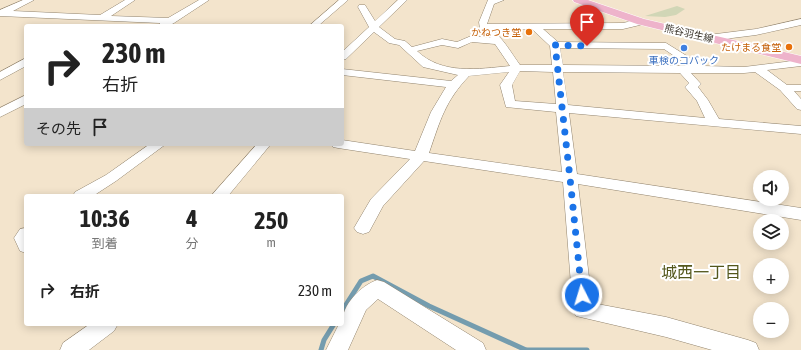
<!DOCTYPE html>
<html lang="ja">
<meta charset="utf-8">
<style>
body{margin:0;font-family:"Asap Condensed","Noto Sans JP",sans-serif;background:#f2f2f2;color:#222;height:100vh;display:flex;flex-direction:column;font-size:15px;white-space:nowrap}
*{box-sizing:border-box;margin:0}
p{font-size:13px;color:#767676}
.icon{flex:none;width:22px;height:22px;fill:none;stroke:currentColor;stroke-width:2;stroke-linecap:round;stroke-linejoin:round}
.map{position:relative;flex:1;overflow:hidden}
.drawer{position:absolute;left:24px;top:194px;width:320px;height:132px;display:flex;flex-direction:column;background:#fff;border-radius:4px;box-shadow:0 2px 10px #0003}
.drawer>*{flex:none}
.guide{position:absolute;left:24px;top:24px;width:320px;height:122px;border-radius:4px;box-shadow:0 2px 10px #0003;background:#fff;color:#222;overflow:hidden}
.tools{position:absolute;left:753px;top:170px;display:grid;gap:8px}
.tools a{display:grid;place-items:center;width:36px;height:36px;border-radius:50%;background:#fff;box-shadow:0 2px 10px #0003;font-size:20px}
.pin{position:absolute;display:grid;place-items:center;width:34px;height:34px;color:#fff;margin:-41px -17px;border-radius:50% 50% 50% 0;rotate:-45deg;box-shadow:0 0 4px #0007}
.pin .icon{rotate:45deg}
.me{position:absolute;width:44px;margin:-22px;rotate:355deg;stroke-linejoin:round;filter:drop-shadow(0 0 3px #0008)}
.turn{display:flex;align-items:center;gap:14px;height:84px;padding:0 12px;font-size:18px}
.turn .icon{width:52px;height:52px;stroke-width:2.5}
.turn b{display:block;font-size:28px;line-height:34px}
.then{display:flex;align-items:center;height:38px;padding:0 12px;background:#0003;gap:8px;font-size:15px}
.eta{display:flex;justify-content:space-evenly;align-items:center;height:68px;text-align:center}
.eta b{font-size:24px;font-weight:700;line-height:28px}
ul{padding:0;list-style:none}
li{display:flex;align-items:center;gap:12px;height:56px;padding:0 12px}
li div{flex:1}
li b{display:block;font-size:15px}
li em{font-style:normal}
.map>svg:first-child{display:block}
</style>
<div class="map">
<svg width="801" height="350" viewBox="0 0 801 350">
<rect width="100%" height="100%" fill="#f3e4cc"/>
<path fill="#d1d6b6" d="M 677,6 L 685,9 L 676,15 L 665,17 L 645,16 Z"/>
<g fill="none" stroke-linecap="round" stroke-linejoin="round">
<g stroke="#749cae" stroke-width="5">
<path d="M 342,311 L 361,281 L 373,276 L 429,306 L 526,350"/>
<path d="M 321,350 L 324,340 L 334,324"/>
<path d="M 527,350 L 587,350"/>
</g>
<g stroke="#92846e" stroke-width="1">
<g id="minor">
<path d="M 23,0 L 34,0 L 13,11 L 100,15 L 125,0 L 135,0 L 111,16 L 168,18 L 199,0 L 209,0 L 174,23 L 168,26 L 159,26 L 160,23 L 0,16 L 0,10 Z"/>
<path d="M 339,0 L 348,0 L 318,26 L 309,26 Z"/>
<path d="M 398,0 L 407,0 L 379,27 L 395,39 L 405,41 L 412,47 L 442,39 L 457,42 L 471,36 L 491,38 L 480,29 L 479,22 L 488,0 L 504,0 L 494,4 L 487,24 L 623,23 L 641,19 L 645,22 L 644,24 L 623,29 L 543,29 L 558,42 L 666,43 L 703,66 L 744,67 L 801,60 L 801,66 L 767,70 L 787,85 L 801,85 L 801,91 L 794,91 L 801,99 L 801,110 L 797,109 L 780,90 L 755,72 L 744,73 L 691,73 L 701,84 L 698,87 L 708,100 L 719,119 L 801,126 L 801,134 L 569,113 L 577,174 L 801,208 L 801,220 L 578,184 L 592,303 L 666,317 L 748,340 L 756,343 L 759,350 L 712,350 L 666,337 L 576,316 L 573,310 L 563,182 L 424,161 L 383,206 L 369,232 L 363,234 L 357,232 L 354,228 L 371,199 L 410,159 L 338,148 L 333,147 L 331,144 L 342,144 L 342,140 L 415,151 L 431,112 L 446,87 L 342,75 L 342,69 L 451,81 L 458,75 L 423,67 L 399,45 L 389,43 L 374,32 L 346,59 L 342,60 L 342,52 L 369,27 L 358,7 L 359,5 L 365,5 L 375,21 ZM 532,29 L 550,46 L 552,65 L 520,65 C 511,53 504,39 492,30 ZM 472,42 L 495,44 L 510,66 C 478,69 442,75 417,51 L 442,45 L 458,48 ZM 560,48 L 664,49 L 689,66 L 563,65 ZM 520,71 L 553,72 L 556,104 L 515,101 L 512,85 ZM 509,72 L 500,85 L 506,107 L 556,112 L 562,172 L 429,153 C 440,121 445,101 469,76 ZM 563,72 L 680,73 L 689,83 L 685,87 L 697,101 L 705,118 L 568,105 Z"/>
<path d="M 801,19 L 801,25 L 756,35 L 708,41 L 703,38 L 708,35 L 756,29 Z"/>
<path d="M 26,58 L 26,66 L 0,80 L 0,72 Z"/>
<path d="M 26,95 L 26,104 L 0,117 L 0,108 Z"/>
<path d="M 150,144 L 166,144 L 116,181 L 93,196 L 73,196 L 75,192 L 106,175 Z"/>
<path d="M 257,144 L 271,144 L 228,196 L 211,196 Z"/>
<path d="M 26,228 L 26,253 L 20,251 L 14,238 L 20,229 Z"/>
<path d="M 377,280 L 384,282 L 483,343 L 486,350 L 456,350 L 378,299 L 366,310 L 348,350 L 326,350 L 339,324 L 342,324 C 342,305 360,286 377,280 Z"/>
<path d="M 90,324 L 118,324 L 114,331 L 89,350 L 60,350 L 63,343 Z"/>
</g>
</g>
<g stroke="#fff" stroke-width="1">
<path id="major" d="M 573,0 L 588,0 L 644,19 L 801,56 L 801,64 L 637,24 L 574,2 Z"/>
</g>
<use href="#minor" fill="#fff" fill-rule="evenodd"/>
<use href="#major" fill="#eeb3cb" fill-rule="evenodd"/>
</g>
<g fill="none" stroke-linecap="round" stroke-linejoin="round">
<path stroke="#1a73e8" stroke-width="7" stroke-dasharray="0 12.6" d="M 582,295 L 570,178 L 555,45 L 587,46"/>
</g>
<g fill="#e8710a" stroke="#fff" stroke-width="1.5">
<circle cx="529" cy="32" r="4"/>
<circle cx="789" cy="47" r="4"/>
</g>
<circle fill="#3f7fe0" stroke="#fff" stroke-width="1.5" cx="684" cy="48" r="4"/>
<g text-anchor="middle" stroke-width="4" stroke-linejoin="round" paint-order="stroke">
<g font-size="10" fill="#c56008" stroke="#fff" text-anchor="end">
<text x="521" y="36">かねつき堂</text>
<text x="781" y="51">たけまる食堂</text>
</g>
<g font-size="10" fill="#39332a" stroke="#fff">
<text transform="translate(689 33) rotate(13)" y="4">熊谷羽生線</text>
</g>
<g font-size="10" fill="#366cbe" stroke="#fff">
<text x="684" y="64">車検のコバック</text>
</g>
<g font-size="16" fill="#53571c" stroke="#fff">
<text x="701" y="278">城西一丁目</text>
</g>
</g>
</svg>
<div class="tools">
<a><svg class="icon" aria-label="sound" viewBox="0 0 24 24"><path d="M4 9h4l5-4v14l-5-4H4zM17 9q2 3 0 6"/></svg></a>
<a><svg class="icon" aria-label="layers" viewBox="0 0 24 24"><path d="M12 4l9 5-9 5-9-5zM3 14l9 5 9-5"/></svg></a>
<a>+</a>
<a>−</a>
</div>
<div class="pin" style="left:587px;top:46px;background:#d93025"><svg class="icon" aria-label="arrive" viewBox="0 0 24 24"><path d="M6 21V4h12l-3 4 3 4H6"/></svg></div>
<svg class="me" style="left:582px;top:295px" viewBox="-20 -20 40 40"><circle r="17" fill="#1a73e8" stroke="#fff" stroke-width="3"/><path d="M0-11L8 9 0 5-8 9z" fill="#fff"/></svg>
<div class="guide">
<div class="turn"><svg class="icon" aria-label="right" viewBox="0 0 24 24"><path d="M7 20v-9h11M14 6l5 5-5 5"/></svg><div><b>230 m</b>右折</div></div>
<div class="then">その先<svg class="icon" aria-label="arrive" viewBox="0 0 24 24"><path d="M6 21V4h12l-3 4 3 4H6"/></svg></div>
</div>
<section class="drawer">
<div class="eta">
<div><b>10:36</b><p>到着</p></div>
<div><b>4</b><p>分</p></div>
<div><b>250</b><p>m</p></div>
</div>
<ul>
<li><svg class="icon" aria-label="right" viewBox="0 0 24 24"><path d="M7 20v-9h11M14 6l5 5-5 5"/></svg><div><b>右折</b></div><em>230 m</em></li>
</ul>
</section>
</div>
